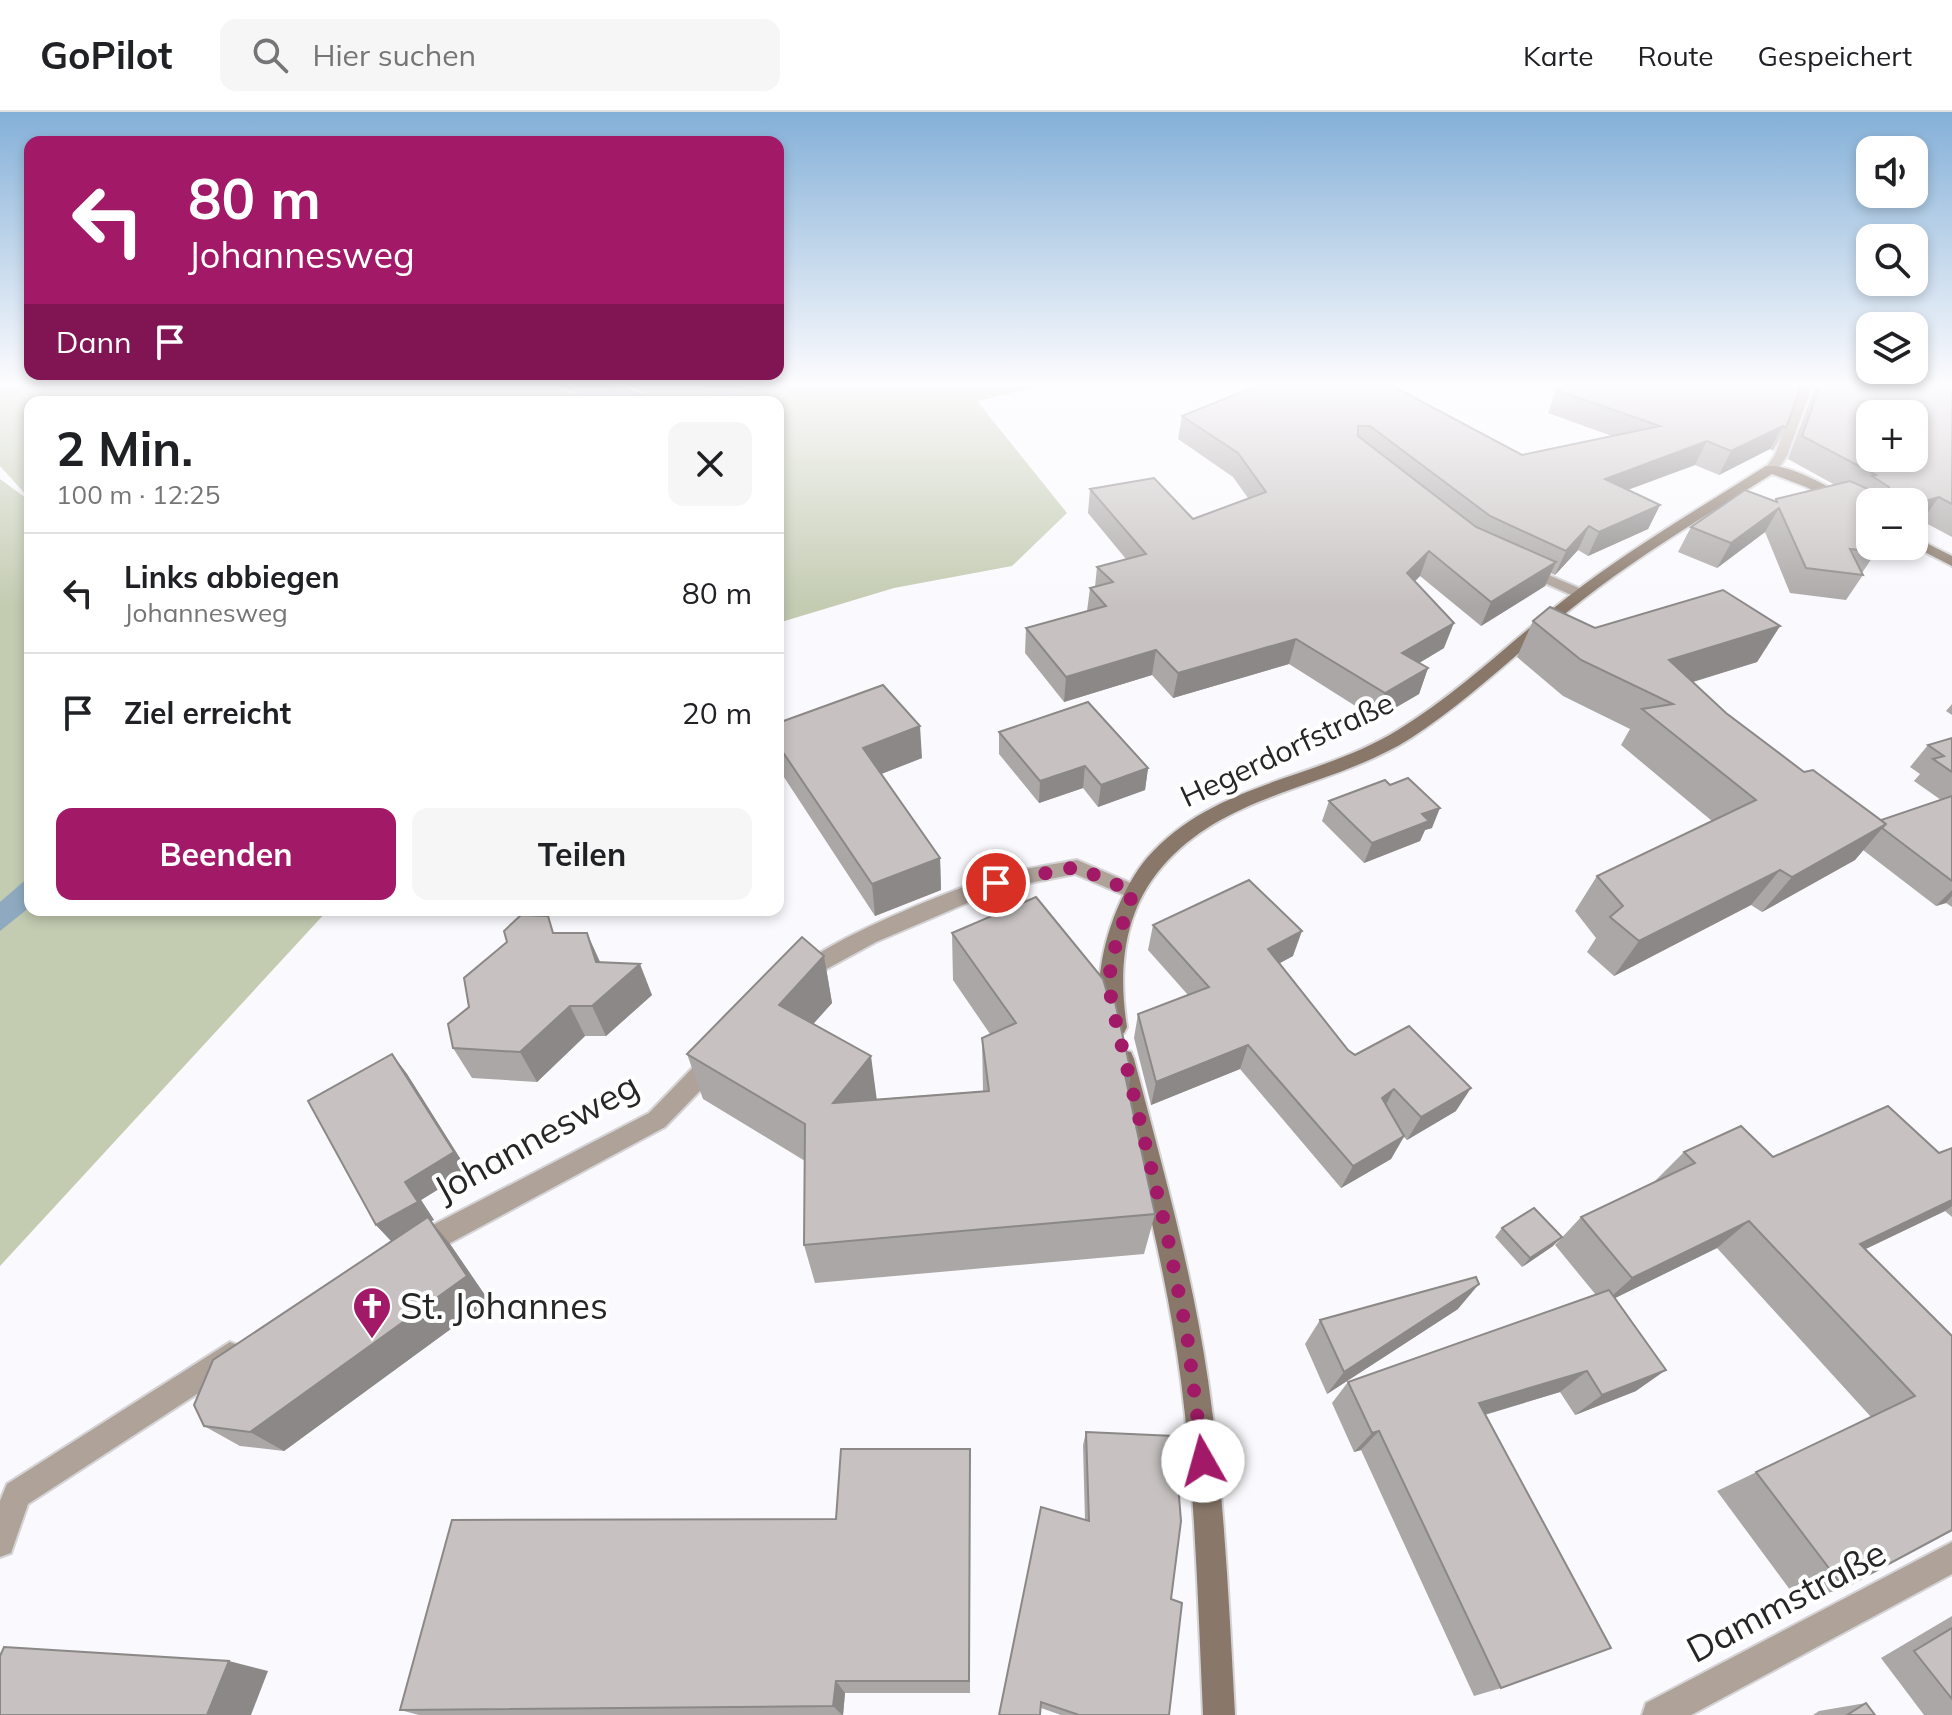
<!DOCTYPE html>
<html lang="de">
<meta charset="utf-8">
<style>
body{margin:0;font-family:Mulish,sans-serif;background:#f6f6f6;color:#202124;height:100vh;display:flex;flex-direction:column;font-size:30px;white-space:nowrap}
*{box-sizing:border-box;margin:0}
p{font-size:26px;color:#757577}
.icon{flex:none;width:44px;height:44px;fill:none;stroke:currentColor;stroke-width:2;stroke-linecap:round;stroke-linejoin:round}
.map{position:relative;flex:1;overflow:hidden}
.panel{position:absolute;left:24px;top:284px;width:760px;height:520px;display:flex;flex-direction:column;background:#fff;border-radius:16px;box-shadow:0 4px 12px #0003}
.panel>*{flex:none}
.top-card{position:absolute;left:24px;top:24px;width:760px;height:244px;border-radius:16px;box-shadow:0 4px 12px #0003;background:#a21a67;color:#fff;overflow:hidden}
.buttons{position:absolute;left:1856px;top:24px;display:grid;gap:16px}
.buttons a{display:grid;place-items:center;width:72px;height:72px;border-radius:16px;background:#fff;box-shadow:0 4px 12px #0003;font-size:40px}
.pin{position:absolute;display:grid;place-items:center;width:68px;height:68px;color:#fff;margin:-34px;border:4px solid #fff;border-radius:50%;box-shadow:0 2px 8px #0007}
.me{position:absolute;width:88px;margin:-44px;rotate:353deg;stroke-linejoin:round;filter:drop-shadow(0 0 6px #0008)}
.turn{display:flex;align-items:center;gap:28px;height:168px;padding:0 32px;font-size:36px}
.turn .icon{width:104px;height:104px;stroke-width:2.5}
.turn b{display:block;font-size:56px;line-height:68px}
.then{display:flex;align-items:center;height:76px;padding:0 32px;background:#0003;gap:16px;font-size:30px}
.round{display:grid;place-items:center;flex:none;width:84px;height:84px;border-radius:16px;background:#f6f6f6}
.summary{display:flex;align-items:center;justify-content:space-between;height:136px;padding:0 32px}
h1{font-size:48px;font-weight:700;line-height:60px}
.cta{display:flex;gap:16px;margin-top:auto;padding:16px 32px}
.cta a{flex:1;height:92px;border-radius:16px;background:#a21a67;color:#fff;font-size:32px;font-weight:700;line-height:92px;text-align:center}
.cta a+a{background:#f6f6f6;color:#202124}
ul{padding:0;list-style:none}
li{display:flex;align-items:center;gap:24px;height:120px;padding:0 32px;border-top:2px solid #e0e0e0}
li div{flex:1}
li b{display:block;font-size:30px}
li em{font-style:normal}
header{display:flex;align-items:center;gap:48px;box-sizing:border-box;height:112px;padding:0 40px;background:#fff;border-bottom:2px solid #e0e0e0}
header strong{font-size:38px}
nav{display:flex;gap:44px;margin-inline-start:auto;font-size:28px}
.search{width:560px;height:72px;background:#f6f6f6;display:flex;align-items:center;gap:20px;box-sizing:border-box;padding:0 28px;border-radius:16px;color:#757577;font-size:30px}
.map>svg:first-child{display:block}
</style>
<header>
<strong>GoPilot</strong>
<div class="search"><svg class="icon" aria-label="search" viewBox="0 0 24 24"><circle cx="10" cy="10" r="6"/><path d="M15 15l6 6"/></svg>Hier suchen</div>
<nav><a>Karte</a><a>Route</a><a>Gespeichert</a></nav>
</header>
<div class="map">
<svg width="1952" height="1603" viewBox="0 0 1952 1603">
<rect width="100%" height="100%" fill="#faf9fd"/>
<g fill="#c3cbb1">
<path d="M 0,271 L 549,271 L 570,281 L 612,290 L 30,290 L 30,387 L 0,354 Z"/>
<path d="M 615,271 L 1054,271 L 977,289 L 1067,401 L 1012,454 L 894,476 L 778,511 L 778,290 L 656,290 L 632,275 Z"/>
<path d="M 0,367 L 30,389 L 30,798 L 328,798 L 0,1154 Z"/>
</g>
<g fill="#8faac0">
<path d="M 549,271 C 594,271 617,266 656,290 C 618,290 584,287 549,271 Z"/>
<path d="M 30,764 L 30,795 L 0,819 L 0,790 Z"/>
</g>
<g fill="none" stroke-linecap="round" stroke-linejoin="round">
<path fill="#8faac0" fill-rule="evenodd" d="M 745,271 C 735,286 722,285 705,281 L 699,272 Z"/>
<g stroke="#d4d3d6" stroke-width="4">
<g id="minor">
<path d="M 1525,453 L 1586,479 L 1588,482 L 1581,486 L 1576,485 L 1520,460 L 1518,457 Z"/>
<path d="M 1077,748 L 1140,775 L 1143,780 L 1140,785 L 1133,787 L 1075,762 L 1000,777 L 876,830 L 821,860 L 809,870 L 802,872 L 795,870 L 792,864 C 806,836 957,775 993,765 C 1020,757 1049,753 1077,748 Z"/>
<path d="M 713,941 L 721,943 L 724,950 L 721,957 L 665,1015 L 426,1144 L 417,1147 L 408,1144 L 404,1135 L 408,1126 L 649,1001 L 705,943 Z"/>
<path d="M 230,1230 L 240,1234 L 244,1244 L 240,1254 L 28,1392 L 11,1441 L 0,1445 L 0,1389 L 7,1372 Z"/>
<path d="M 1952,1430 L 1952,1462 L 1691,1603 L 1642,1603 L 1646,1591 Z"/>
</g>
</g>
<g stroke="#d4d3d6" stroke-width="4">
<path id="tertiary" d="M 1801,271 L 1813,271 L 1787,344 L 1776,360 L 1766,360 L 1765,357 L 1775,343 Z"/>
</g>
<g stroke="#d4d3d6" stroke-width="4">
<g id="secondary">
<path d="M 1766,354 C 1794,351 1845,385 1870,399 L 1870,408 L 1806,375 L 1772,362 C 1707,403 1641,442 1581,489 C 1524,534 1472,586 1411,626 C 1331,677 1227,679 1162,755 C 1123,800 1118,859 1127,915 L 1124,921 L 1116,924 L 1108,921 C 1084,872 1114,785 1147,746 C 1213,670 1317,668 1398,618 C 1460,580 1512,528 1569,484 C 1631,436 1700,396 1766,354 Z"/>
<path d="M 1914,425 L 1952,444 L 1952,454 L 1913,434 Z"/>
<path d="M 1123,938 L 1131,940 L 1134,947 C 1162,1053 1192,1159 1208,1268 C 1224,1379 1229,1491 1235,1603 L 1203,1603 C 1198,1491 1195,1379 1181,1269 C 1167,1160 1138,1053 1112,947 L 1115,940 Z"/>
</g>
</g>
<use href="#minor" fill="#aea299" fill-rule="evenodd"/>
<use href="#tertiary" fill="#aea299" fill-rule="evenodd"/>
<use href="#secondary" fill="#89786a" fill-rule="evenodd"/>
</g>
<g fill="#aba7a6">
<path d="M 1264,271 L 1522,343 L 1612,324 L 1548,301 L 1556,278 L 1802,271 L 1786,316 L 1773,339 L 1770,337 L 1719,363 L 1695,353 L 1628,378 L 1660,393 L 1648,417 L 1588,444 L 1578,438 L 1555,463 L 1551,461 L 1545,474 L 1481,514 L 1420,464 L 1415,469 L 1444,536 L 1419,551 L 1428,556 L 1419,582 L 1376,607 L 1289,552 L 1173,586 L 1152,563 L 1064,590 L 1025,541 L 1026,516 L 1087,499 L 1090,476 L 1095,475 L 1097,455 L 1126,447 L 1088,401 L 1090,377 L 1193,407 L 1248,386 L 1233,365 L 1178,327 L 1182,304 Z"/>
<path d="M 1815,271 L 1952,271 L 1952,425 L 1922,409 L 1914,411 L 1914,390 L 1868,424 L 1876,440 L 1862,461 L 1863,463 L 1846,488 L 1790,481 L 1765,420 L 1717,456 L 1678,440 L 1691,415 L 1775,389 L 1776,387 L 1835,373 L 1788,347 L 1816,272 Z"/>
<path d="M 1533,509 L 1595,516 L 1780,514 L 1757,550 L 1693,570 L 1726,601 L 1804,660 L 1881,708 L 1941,688 L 1914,669 L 1920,662 L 1910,655 L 1928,633 L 1952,626 L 1952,795 L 1946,791 L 1936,794 L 1863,738 L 1855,748 L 1762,800 L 1751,793 L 1614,864 L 1587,840 L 1596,826 L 1575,799 L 1597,764 L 1712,709 L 1621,633 L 1630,617 L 1563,584 L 1517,545 Z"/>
<path d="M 1952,592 L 1952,603 L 1946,599 Z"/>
<path d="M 778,611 L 922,646 L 881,662 L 940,746 L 941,778 L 875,804 L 778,656 Z"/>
<path d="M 999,620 L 1148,656 L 1145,678 L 1098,695 L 1083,676 L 1039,691 L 999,642 Z"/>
<path d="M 1329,689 L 1432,716 L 1425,718 L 1420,729 L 1364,751 L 1322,709 Z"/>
<path d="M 1153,813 L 1293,844 L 1279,851 L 1348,938 L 1456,999 L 1407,1028 L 1404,1025 L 1391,1047 L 1341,1076 L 1240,957 L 1151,993 L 1134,926 L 1138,902 L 1188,883 L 1148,838 Z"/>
<path d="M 556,821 L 652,883 L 606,924 L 585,924 L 537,970 L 472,966 L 453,936 Z"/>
<path d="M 952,821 L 1131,960 L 1128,977 L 1155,1102 L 1144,1142 L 815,1171 L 804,1133 L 805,1049 L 703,987 L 687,942 L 824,844 L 832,891 L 813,912 L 877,987 L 983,979 L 982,926 L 990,922 L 953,868 Z"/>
<path d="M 392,942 L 407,962 L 468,1059 L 421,1088 L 434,1108 L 431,1109 L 450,1132 L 489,1189 L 284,1339 L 240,1334 L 204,1314 L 391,1129 L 376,1113 Z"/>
<path d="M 1952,1036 L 1952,1105 L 1945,1099 L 1865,1137 L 1952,1224 L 1844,1476 L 1799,1490 L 1717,1379 L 1871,1305 L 1717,1136 L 1615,1186 L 1636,1279 L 1575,1303 L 1560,1280 L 1485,1303 L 1501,1576 L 1474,1584 L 1361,1338 L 1354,1340 L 1332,1291 L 1348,1270 L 1596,1183 L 1555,1133 L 1581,1105 L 1656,1070 L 1655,1069 L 1684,1040 L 1773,1045 L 1939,1041 Z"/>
<path d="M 1502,1116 L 1553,1134 L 1522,1155 L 1495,1125 Z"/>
<path d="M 1458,1197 L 1327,1282 L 1305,1232 L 1320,1208 Z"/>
<path d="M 1086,1320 L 1171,1487 L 1169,1603 L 1061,1603 L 1041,1596 L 999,1603 L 1085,1408 L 1083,1333 Z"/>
<path d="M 970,1337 L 970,1581 L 845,1581 L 843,1603 L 419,1603 L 400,1598 L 836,1407 Z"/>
<path d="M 1952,1504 L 1952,1603 L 1924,1603 L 1881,1546 Z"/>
<path d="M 1866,1591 L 1875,1603 L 1813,1603 L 1819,1599 Z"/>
</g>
<g fill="#8b8887">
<path d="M 1783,314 L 1770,337 L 1719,363 L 1731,339 Z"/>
<path d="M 1707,329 L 1695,353 L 1594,390 L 1605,367 Z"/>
<path d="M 1939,385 L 1922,409 L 1914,411 L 1914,392 Z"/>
<path d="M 1660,393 L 1648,417 L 1588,444 L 1599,420 Z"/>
<path d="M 1779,396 L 1765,420 L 1717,456 L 1731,431 Z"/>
<path d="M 1870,403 L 1870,423 L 1842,430 L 1858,406 Z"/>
<path d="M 1589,414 L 1578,438 L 1555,463 L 1566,439 Z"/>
<path d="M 1429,439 L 1420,464 L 1399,485 L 1407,461 Z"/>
<path d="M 1556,450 L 1545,474 L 1481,514 L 1491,490 Z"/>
<path d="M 1454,511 L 1444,536 L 1394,566 L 1402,541 Z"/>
<path d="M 1780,514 L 1757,550 L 1653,582 L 1669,548 Z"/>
<path d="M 1296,527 L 1289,552 L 1173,586 L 1178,561 Z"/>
<path d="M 1156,538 L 1152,563 L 1064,590 L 1066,565 Z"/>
<path d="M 1428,556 L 1419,582 L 1376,607 L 1385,581 Z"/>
<path d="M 920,614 L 922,646 L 866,668 L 863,636 Z"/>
<path d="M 1085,654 L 1083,676 L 1039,691 L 1040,669 Z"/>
<path d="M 1148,656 L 1145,678 L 1098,695 L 1101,673 Z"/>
<path d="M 1440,696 L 1432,716 L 1425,718 L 1420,729 L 1364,751 L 1372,731 L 1422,702 Z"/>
<path d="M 1886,712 L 1855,748 L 1762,800 L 1792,765 Z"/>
<path d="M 940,746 L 941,778 L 875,804 L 872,772 Z"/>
<path d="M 1780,758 L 1751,793 L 1614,864 L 1639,829 Z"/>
<path d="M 1952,778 L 1952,784 L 1946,791 L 1936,794 Z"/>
<path d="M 1302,819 L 1293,844 L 1260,862 L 1268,837 Z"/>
<path d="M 587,821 L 601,852 L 640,852 L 652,883 L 606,924 L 592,894 L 596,850 Z"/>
<path d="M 824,844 L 832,891 L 789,939 L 779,893 Z"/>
<path d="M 570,894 L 585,924 L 537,970 L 520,940 Z"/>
<path d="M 1248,933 L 1240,957 L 1151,993 L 1156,970 Z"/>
<path d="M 392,942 L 407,962 L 468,1059 L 421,1088 L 434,1108 L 431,1109 L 450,1132 L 489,1189 L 284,1339 L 250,1320 L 393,1131 L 376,1113 L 405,1070 Z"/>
<path d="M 871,944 L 877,989 L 833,991 Z"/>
<path d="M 1131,960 L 1123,1005 L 1125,963 Z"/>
<path d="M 1471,976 L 1456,999 L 1407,1028 L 1421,1005 Z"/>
<path d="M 1394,977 L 1382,1000 L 1382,986 Z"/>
<path d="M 1404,1024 L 1391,1047 L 1341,1076 L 1353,1054 Z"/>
<path d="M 1952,1088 L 1952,1094 L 1945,1099 L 1822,1158 L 1860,1132 Z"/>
<path d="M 1749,1109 L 1717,1136 L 1603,1192 L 1632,1166 Z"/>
<path d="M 1562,1125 L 1553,1134 L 1522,1155 L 1530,1146 Z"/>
<path d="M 1479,1172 L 1458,1197 L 1327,1282 L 1344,1260 Z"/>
<path d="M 1666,1258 L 1636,1279 L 1575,1303 L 1602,1283 Z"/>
<path d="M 1587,1259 L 1560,1280 L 1456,1311 L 1479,1291 Z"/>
<path d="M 1379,1319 L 1361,1338 L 1354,1340 L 1372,1321 Z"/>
<path d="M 229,1549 L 268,1559 L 251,1603 L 207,1603 Z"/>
<path d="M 836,1569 L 845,1581 L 843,1603 L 842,1603 L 833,1594 Z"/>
</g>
<g fill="#c7c2c1" stroke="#8b8887" stroke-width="2" fill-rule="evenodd">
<path d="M 1264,271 L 1351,271 L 1360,275 L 1373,271 L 1387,271 L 1522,343 L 1660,314 L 1556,278 L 1570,271 L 1802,271 L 1786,316 L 1783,314 L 1731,339 L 1707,329 L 1605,367 L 1660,393 L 1599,420 L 1589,414 L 1566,439 L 1490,404 L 1370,314 L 1358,314 L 1358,324 L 1476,415 L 1556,450 L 1491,490 L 1429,439 L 1407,461 L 1454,511 L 1402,541 L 1428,556 L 1385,581 L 1296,527 L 1178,561 L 1156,538 L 1066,565 L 1026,516 L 1106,494 L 1090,476 L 1113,470 L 1097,455 L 1146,442 L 1090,377 L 1154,366 L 1193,407 L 1266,380 L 1238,341 L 1182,304 Z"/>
<path d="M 1821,271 L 1952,271 L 1952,392 L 1939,385 L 1914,392 L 1914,390 L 1870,390 L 1870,403 L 1858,406 L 1870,428 L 1870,434 L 1873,434 L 1876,440 L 1850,437 L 1863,463 L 1806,456 L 1779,396 L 1731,431 L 1691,415 L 1745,378 L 1777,390 L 1776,387 L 1850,369 L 1888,386 L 1889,375 L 1872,364 L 1876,363 L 1802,324 ZM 1870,302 L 1914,302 L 1914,346 L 1870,346 Z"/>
<path d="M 1723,478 L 1780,514 L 1669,548 L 1726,601 L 1804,660 L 1813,658 L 1886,712 L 1792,765 L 1780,758 L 1639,829 L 1610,805 L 1623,794 L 1597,764 L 1756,688 L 1642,597 L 1673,592 L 1581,548 L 1533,509 L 1550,495 L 1595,516 Z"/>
<path d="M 883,573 L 920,614 L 863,636 L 940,746 L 872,772 L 778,633 L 778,611 Z"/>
<path d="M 1088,590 L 1148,656 L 1101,673 L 1085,654 L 1040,669 L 999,620 Z"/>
<path d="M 1952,626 L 1952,660 L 1933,647 L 1944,644 L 1928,633 Z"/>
<path d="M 1408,666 L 1440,696 L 1422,702 L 1429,709 L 1372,731 L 1329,689 L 1385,668 L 1390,673 Z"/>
<path d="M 1952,684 L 1952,769 L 1882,716 L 1886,712 L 1881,708 Z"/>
<path d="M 1249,768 L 1302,819 L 1268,837 L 1348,938 L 1355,943 L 1409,914 L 1471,976 L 1421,1005 L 1394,977 L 1382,986 L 1404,1024 L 1353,1054 L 1248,933 L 1156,970 L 1138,902 L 1209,875 L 1153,813 Z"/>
<path d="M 1036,785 L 1103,867 L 1110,891 L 1115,890 L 1131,960 L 1125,963 L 1155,1102 L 804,1133 L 805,1012 L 687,942 L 802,825 L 824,844 L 779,893 L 871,944 L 833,991 L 989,979 L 982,926 L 1016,911 L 952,821 Z"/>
<path d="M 521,803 L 548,804 L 553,821 L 587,821 L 596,850 L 640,852 L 592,894 L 570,894 L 520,940 L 453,936 L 448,912 L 469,895 L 464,866 L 507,830 L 504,819 Z"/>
<path d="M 392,942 L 454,1040 L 405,1070 L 418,1090 L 376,1113 L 308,989 Z"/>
<path d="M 1888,994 L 1939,1041 L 1952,1036 L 1952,1088 L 1860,1132 L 1952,1224 L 1952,1418 L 1844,1476 L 1756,1360 L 1915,1284 L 1749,1109 L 1632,1166 L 1581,1105 L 1695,1051 L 1684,1040 L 1741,1014 L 1773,1045 Z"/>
<path d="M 1534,1096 L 1562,1125 L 1530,1146 L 1502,1116 Z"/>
<path d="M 428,1105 L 467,1164 L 250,1320 L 204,1314 L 194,1293 L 213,1248 Z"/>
<path d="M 1476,1165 L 1479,1172 L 1344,1260 L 1320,1208 Z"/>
<path d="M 1609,1178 L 1666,1258 L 1602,1283 L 1587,1259 L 1479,1291 L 1611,1536 L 1501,1576 L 1379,1319 L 1372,1321 L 1348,1270 Z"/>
<path d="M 1086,1320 L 1174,1324 L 1181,1409 L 1171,1487 L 1182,1491 L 1169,1603 L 1079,1603 L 1041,1590 L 1040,1603 L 999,1603 L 1041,1395 L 1089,1409 Z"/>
<path d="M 841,1337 L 970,1337 L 969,1569 L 836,1569 L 833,1594 L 400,1598 L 452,1408 L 836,1407 Z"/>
<path d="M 1952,1516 L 1952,1587 L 1914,1539 Z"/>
<path d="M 4,1535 L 229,1549 L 207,1603 L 0,1603 L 0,1544 Z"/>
<path d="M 1866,1591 L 1875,1603 L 1847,1603 Z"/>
</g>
<linearGradient id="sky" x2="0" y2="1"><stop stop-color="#84b0d8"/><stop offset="0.55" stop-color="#fdfcfe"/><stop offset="1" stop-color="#fdfcfe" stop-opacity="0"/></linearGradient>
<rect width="1952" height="495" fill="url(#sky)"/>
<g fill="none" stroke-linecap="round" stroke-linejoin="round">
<path stroke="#a21a67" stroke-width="14" stroke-dasharray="0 25.2" d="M 996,771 L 1077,755 L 1133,780 L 1110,851 L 1111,889 L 1167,1122 L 1187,1223 L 1203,1349"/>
</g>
<defs>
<g id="church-pin" transform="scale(2)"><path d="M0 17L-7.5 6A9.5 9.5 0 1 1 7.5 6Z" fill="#a21a67" stroke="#fff"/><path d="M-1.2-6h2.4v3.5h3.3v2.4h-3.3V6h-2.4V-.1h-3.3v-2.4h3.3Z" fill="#fff"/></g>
</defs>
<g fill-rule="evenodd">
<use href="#church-pin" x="372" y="1194"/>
</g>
<g text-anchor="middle" stroke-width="8" stroke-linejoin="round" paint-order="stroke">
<g font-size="30" fill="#272627" stroke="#fff">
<text transform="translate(1287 638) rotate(-25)" y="10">Hegerdorfstraße</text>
</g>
<g font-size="36" fill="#272627" stroke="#fff">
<text transform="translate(536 1025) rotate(-29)" y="13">Johannesweg</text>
<text transform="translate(1786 1489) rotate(-28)" y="13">Dammstraße</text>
</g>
<g font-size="36" fill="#272627" stroke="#fff" text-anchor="start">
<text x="400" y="1207">St. Johannes</text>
</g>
</g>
</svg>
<div class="buttons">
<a><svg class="icon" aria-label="sound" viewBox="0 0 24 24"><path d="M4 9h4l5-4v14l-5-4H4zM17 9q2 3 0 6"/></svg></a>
<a><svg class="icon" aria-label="search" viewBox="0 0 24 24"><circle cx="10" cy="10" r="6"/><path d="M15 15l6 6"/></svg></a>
<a><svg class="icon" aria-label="layers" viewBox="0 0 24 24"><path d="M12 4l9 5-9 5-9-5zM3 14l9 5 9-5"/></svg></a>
<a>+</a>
<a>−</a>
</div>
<div class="pin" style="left:996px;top:771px;background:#d93025"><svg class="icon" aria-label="arrive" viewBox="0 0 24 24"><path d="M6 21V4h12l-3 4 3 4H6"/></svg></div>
<svg class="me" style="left:1203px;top:1349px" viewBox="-20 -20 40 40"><circle r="19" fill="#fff"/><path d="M0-13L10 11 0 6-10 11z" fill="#a21a67"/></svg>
<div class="top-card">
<div class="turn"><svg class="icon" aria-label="left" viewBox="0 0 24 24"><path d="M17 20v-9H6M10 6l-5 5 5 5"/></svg><div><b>80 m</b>Johannesweg</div></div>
<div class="then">Dann<svg class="icon" aria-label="arrive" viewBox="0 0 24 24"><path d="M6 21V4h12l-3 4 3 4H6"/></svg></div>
</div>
<section class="panel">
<div class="summary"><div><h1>2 Min.</h1><p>100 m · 12:25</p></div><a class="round"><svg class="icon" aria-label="close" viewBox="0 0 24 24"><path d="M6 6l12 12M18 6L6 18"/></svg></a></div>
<ul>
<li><svg class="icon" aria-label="left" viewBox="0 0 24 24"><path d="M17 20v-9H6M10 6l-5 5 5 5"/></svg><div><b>Links abbiegen</b><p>Johannesweg</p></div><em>80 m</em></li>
<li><svg class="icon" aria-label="arrive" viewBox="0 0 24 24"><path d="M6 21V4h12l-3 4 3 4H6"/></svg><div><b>Ziel erreicht</b></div><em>20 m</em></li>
</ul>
<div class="cta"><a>Beenden</a><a>Teilen</a></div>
</section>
</div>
